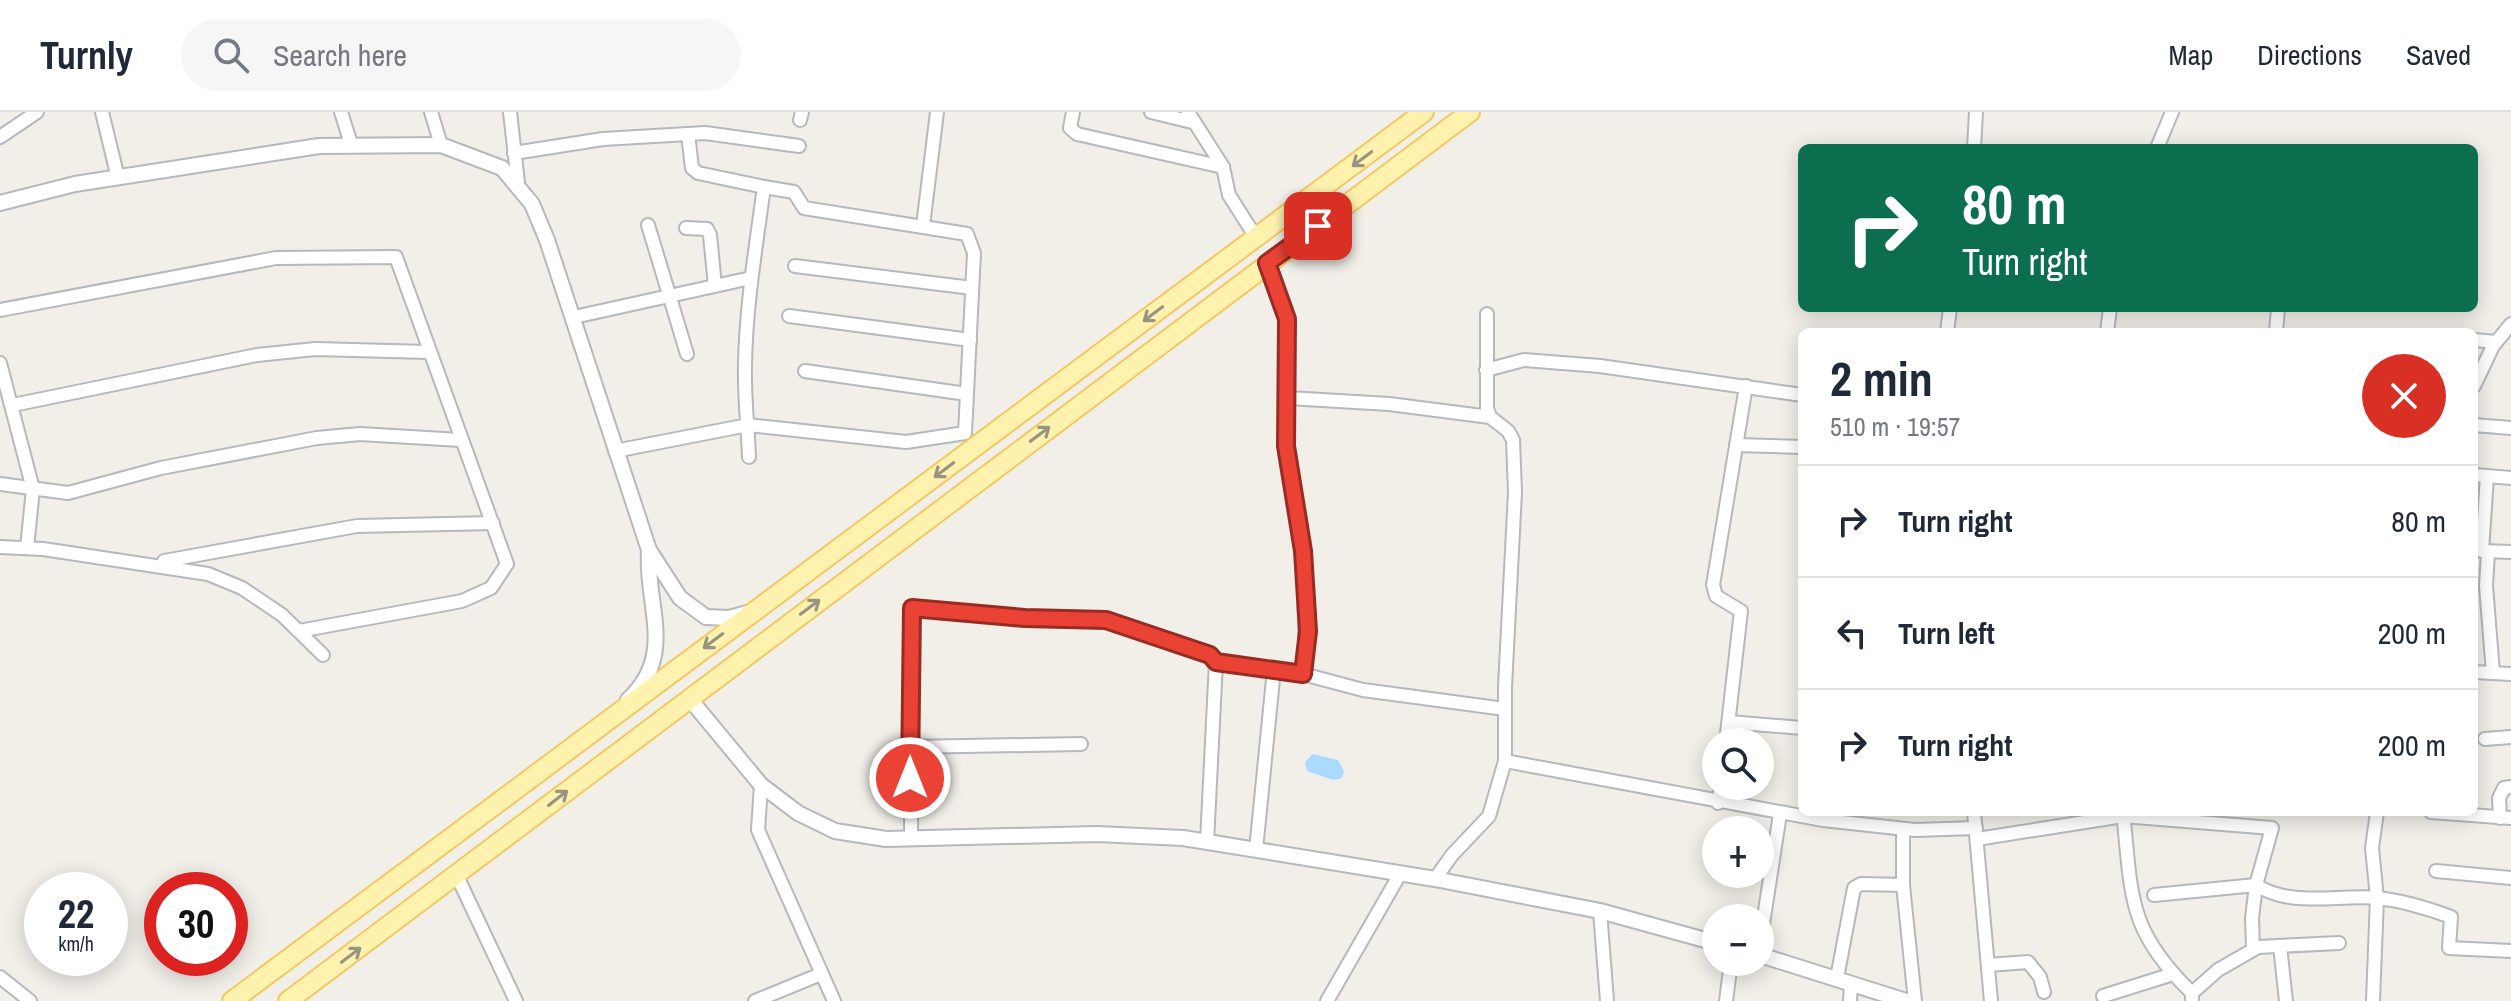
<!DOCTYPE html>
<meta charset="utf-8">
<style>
body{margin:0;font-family:"Archivo Narrow",sans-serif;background:#f6f6f7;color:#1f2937;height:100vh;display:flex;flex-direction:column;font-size:30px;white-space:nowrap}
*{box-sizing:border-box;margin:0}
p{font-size:26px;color:#747a83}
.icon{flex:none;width:44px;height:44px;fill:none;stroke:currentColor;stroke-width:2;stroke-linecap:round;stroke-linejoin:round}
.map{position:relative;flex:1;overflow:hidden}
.sheet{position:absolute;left:1798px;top:216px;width:680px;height:488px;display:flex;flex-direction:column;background:#fff;border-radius:12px;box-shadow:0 4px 20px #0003}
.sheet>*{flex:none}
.hud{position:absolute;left:1798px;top:32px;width:680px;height:168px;border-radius:12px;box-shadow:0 4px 20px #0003;background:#0b6e4f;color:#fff;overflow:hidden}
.fabs{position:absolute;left:1702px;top:616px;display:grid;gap:16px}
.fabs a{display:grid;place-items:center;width:72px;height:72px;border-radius:50%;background:#fff;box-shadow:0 4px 20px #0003;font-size:40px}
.speed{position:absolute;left:24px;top:760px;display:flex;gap:16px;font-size:40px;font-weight:700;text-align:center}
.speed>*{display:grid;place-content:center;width:104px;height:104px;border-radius:50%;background:#fff;box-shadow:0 4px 20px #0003;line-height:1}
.speed small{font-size:20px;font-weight:400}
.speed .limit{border:12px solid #d22;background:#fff;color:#111}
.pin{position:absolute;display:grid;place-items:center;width:68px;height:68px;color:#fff;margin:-34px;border-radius:16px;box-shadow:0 4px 12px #0006}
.me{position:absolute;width:88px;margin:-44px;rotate:0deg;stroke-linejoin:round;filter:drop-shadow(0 0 6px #0008)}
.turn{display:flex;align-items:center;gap:28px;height:168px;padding:0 32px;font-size:36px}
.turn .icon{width:104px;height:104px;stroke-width:2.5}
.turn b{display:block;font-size:56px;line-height:68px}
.round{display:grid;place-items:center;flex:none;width:84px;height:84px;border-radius:42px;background:#f6f6f7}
.summary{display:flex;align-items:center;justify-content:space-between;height:136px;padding:0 32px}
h1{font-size:48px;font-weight:700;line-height:60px}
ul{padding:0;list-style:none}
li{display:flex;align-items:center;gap:24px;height:112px;padding:0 32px;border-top:2px solid #e0e1e3}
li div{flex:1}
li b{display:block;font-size:30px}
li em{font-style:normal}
header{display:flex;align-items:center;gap:48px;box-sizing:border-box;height:112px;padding:0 40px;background:#fff;border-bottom:2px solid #e0e1e3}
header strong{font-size:38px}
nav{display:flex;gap:44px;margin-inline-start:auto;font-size:28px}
.search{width:560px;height:72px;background:#f6f6f7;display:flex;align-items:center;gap:20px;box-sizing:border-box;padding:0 28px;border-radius:44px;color:#747a83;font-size:30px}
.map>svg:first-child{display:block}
</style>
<header>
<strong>Turnly</strong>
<div class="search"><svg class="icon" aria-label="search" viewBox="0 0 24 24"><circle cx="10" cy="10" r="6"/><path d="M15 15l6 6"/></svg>Search here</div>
<nav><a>Map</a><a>Directions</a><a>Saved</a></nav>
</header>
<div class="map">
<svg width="2511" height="889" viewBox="0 0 2511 889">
<rect width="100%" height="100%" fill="#f1efe8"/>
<path fill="#aadaff" d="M 1313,642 L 1338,648 L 1344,659 L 1342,666 L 1333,668 L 1307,659 L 1305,650 Z"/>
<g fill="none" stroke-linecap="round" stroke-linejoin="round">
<g stroke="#b5b8bc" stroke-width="16">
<g id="minor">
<path d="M 102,0 L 118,66"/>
<path d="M 341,0 L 351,32"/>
<path d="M 431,0 L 441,33"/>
<path d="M 510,0 L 518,71"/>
<path d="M 1073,0 L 1070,16 L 1077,22 L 1223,55"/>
<path d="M 1151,0 L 1192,10"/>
<path d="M 1188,0 L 1223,55 L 1229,83 L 1257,127"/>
<path d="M 800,8 L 802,0"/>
<path d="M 688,22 L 692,56 L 698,61 L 764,75"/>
<path d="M 0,25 L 37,0"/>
<path d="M 1974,36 L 1976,0"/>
<path d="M 2157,36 L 2172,0"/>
<path d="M 514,41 L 603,27 L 705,21 L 799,34"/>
<path d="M 648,113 L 687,242"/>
<path d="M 923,114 L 937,0"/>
<path d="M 686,116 L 707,117 L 710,123 L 715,174"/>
<path d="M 795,154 L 972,176"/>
<path d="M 0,198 L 276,146 L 396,145 L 507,452 L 491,476 L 462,489 L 299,519"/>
<path d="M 789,204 L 970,228"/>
<path d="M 574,205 L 751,166"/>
<path d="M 1947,220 L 1950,196"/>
<path d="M 2107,220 L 2110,196"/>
<path d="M 2276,220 L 2278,196"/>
<path d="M 2474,228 L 2496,230"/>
<path d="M 0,251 L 33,377 L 27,436"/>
<path d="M 1486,258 L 1524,248 L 1600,254 L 1802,283"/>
<path d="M 805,259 L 967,282"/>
<path d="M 2474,274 L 2493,234 L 2511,212"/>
<path d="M 1288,286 L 1389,292 L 1490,305"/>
<path d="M 13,293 L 257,243 L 315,237 L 428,240"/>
<path d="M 2474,313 L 2511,316"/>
<path d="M 1736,333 L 1802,335"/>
<path d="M 615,339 L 748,313 L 906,330 L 965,321 L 974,141 L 967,122 L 804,96 L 794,80 L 764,75 C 756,134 746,193 745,253 C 744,283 748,315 749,345"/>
<path d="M 2474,363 L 2511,366"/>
<path d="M 0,372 L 68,381 L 161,356 L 317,326 L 360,322 L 460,328"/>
<path d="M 0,435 L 43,437 L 208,462 L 242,476 L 282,503 L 323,543"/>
<path d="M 2482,439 L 2487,364"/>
<path d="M 2482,439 L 2511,440"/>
<path d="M 2488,440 L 2486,474 L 2493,561"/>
<path d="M 164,449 L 357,414 L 493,411"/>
<path d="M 1216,550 L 1303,562 L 1306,550 L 1303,439 L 1286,334 L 1287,207 L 1267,151"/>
<path d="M 2474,560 L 2511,562"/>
<path d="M 1303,562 L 1363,578 L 1505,597"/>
<path d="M 1729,610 L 1802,616"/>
<path d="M 2485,627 L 2511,625"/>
<path d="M 1726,630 L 1741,499 L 1716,484 L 1713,473 L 1746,274"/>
<path d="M 909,635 L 1081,632"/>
<path d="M 1505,649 L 1823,708 L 1915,718 L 1976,716"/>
<path d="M 761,673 L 758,718 L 834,889"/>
<path d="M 1718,691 L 1721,674"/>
<path d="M 1974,700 L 1991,889"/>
<path d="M 2123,700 C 2132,785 2127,818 2192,881"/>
<path d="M 2431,700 L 2511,706"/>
<path d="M 2500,706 L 2499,686 L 2504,676 L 2511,675"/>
<path d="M 1903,717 L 1903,773 L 1915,889"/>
<path d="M 911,727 L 912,496 L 1025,506 L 1106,508 L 1210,543 L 1216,550 L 1207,730"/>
<path d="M 1977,727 L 2123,704 L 2272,716 L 2256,773 C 2292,796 2338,782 2378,786 C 2404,789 2427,796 2451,805 L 2449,836 L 2511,839"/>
<path d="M 1256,738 L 1274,557"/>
<path d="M 2436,759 L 2511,766"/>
<path d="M 457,764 L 516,889"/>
<path d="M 1435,767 L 1452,743 L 1489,704 L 1505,649 L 1505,575 L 1515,380 L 1513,328 L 1508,319 L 1490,305 L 1487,296 L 1487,202"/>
<path d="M 2154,783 L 2256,773 L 2252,806 L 2253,837"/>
<path d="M 1600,799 L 1607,889"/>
<path d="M 1760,831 L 1780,702"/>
<path d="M 2280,834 L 2286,889"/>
<path d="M 1988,853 L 2028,850 L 2040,865 L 2044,880"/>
<path d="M 0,865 L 30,889"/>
<path d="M 1837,866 L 1854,776 L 1861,772 L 1903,773"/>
<path d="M 2103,884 L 2173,862"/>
<path d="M 2192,887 L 2192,881 L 2218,858 L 2258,835 L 2339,831"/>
<path d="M 755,889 L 821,862"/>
<path d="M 1327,889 L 1400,762"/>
<path d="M 1726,889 L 1731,850"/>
<path d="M 1850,889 L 1851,871"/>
<path d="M 2373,889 L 2377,786 L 2372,736 L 2377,700"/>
</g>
</g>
<g stroke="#b5b8bc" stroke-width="18">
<g id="tertiary">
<path d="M 0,91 L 75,72 L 319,34 L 441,33 L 502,56 L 532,92 L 547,128 L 649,438 L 680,486 L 706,505 L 729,506 L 751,500"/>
<path d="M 689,586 L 761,673 L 798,701 L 835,719 L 886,727 L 1097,722 L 1183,726 L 1435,767 L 1600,799 L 1716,831"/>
<path d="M 628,588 C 677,543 645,493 649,438"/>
<path d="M 1760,843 L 1906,889"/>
</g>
</g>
<g stroke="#f2c960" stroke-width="22">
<g id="primary">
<path d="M 232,889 L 1424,0"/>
<path d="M 288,889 L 1470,0"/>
</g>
</g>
<use href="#minor" stroke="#fff" stroke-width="12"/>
<use href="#tertiary" stroke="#fff" stroke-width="14"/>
<use href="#primary" stroke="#fff2af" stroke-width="18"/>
</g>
<defs><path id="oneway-shaft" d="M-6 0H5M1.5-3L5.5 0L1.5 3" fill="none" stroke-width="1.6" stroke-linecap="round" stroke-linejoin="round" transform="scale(2)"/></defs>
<g stroke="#979581">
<use href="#oneway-shaft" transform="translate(1362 47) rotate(143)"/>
<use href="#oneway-shaft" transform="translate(1153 202) rotate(143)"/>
<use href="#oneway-shaft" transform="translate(1040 322) rotate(-37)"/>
<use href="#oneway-shaft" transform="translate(944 358) rotate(143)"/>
<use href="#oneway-shaft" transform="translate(810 495) rotate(-37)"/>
<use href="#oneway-shaft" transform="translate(713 529) rotate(143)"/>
<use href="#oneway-shaft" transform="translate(558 686) rotate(-38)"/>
<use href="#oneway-shaft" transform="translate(351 843) rotate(-37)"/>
</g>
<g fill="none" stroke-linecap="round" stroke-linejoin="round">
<g stroke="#982c22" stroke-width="20">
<path id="route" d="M 910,666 L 912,496 L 1025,506 L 1106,508 L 1210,543 L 1216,550 L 1303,562 L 1308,519 L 1303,439 L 1286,334 L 1287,207 L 1267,151 L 1318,114"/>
</g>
<use href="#route" stroke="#ea4335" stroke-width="14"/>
</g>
</svg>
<div class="fabs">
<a><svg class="icon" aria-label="search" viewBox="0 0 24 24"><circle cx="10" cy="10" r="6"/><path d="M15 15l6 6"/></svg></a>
<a>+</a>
<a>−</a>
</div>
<div class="speed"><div>22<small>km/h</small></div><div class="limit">30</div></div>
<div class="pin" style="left:1318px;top:114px;background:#d93025"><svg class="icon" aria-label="arrive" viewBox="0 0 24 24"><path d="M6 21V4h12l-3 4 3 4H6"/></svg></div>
<svg class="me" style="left:910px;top:666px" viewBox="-20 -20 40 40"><circle r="17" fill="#ea4335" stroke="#fff" stroke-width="3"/><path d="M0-11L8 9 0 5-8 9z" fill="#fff"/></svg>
<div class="hud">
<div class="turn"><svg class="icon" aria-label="right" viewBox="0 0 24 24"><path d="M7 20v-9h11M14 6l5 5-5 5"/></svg><div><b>80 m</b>Turn right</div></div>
</div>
<section class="sheet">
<div class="summary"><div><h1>2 min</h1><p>510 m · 19:57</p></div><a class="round" style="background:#d93025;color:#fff"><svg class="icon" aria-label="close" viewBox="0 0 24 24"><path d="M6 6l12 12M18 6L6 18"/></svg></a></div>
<ul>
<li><svg class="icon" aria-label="right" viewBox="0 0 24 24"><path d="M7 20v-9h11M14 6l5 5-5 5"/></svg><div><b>Turn right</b></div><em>80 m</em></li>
<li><svg class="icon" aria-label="left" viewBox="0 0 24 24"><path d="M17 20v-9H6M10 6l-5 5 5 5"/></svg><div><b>Turn left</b></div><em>200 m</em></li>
<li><svg class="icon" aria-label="right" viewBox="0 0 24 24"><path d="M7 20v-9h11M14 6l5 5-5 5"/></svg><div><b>Turn right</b></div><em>200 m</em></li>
</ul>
</section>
</div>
